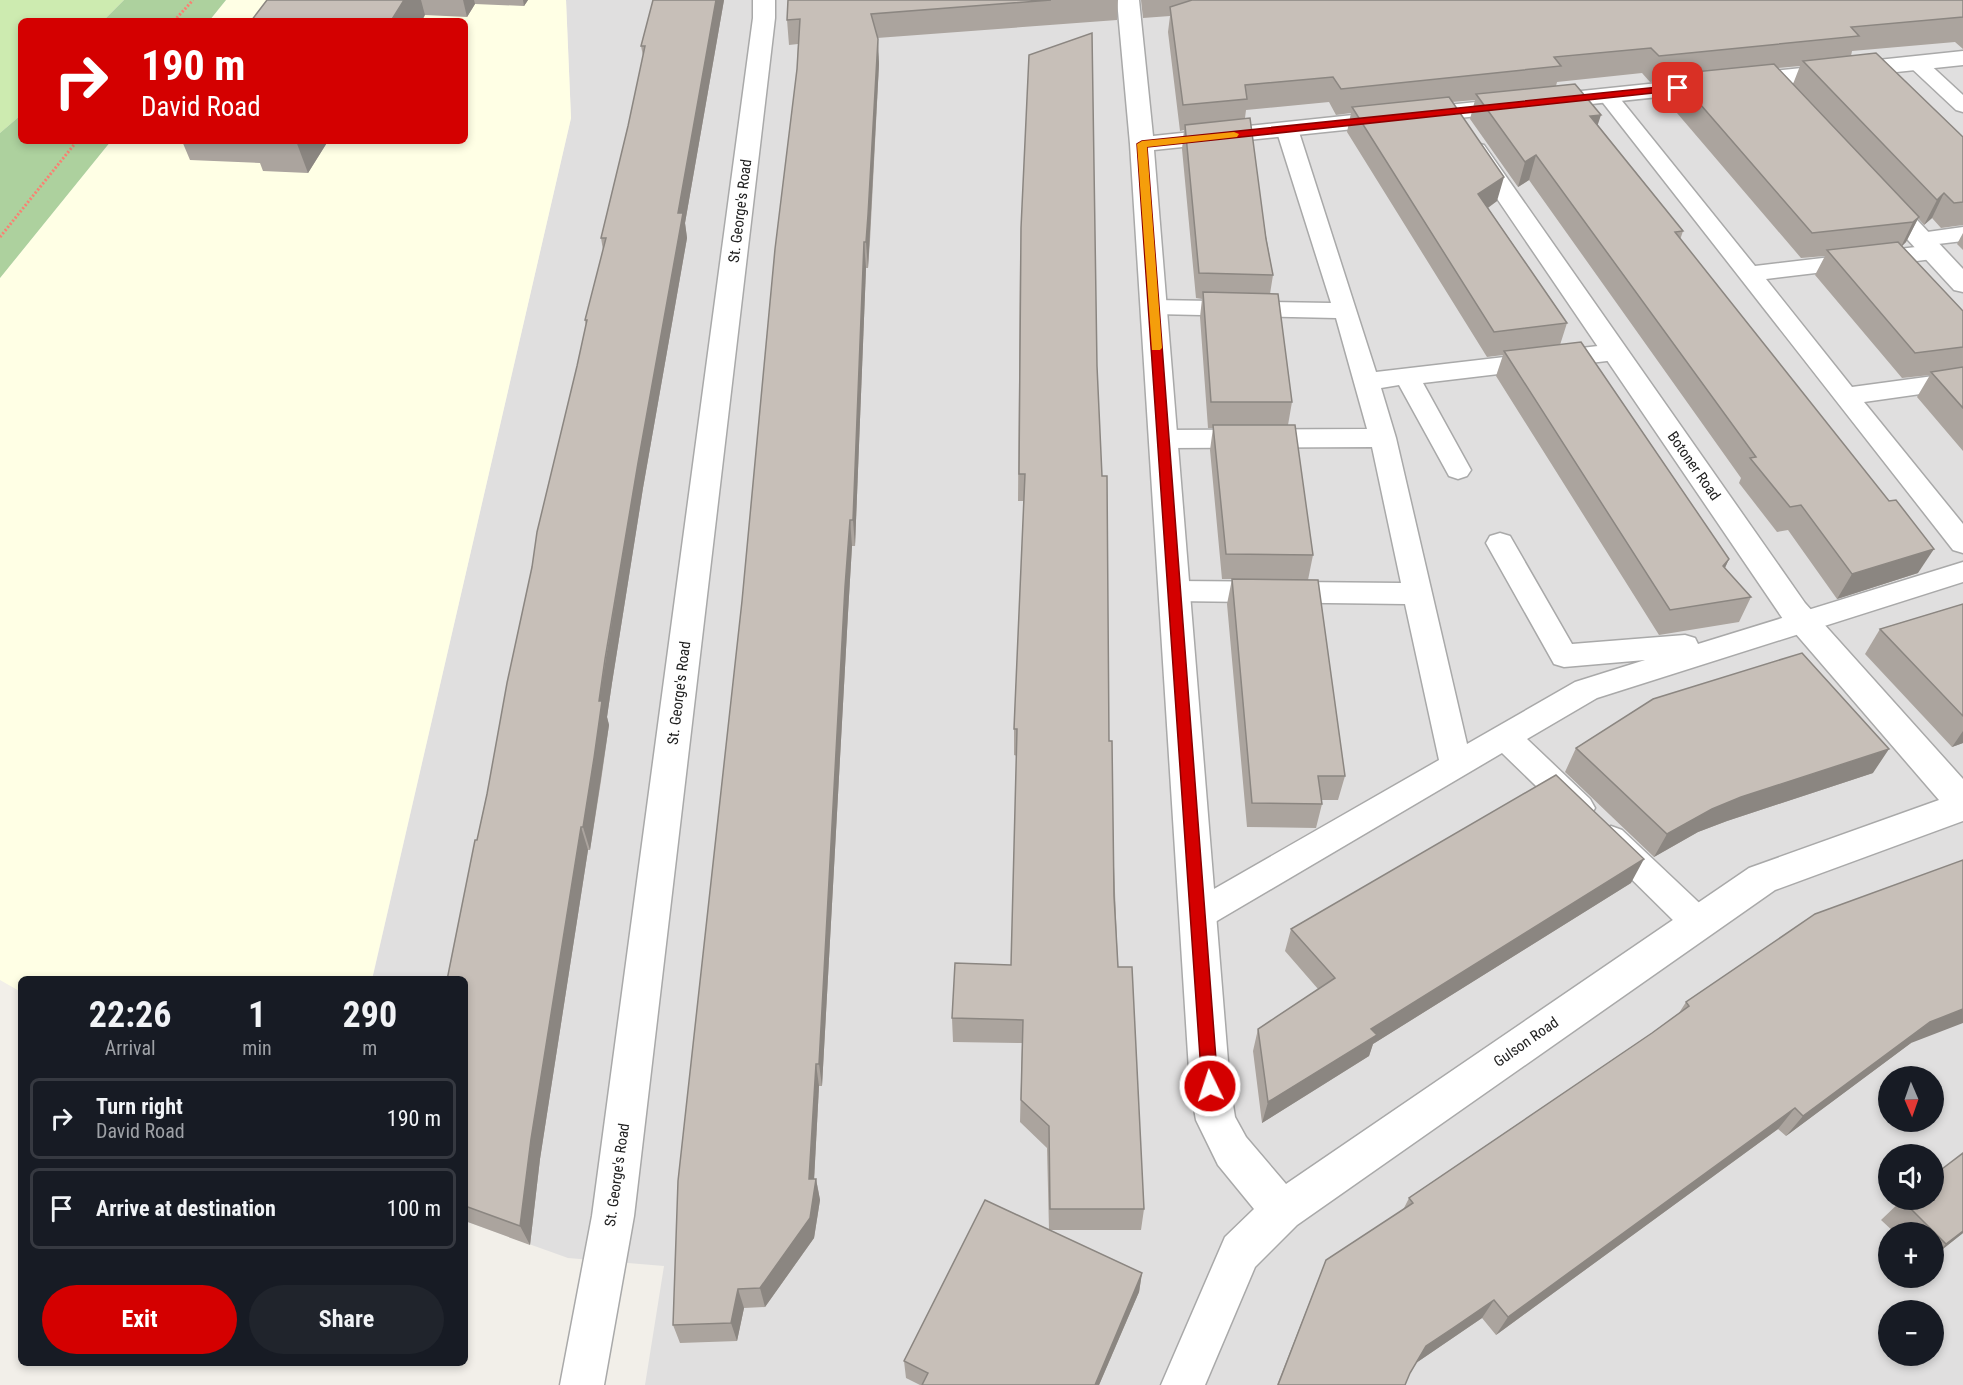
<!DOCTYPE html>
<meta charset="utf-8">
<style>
body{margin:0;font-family:"Roboto Condensed",sans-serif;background:#20242c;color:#f1f3f6;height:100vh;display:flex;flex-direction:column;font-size:22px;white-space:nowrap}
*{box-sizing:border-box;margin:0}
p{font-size:20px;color:#9ea1a6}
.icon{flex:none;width:33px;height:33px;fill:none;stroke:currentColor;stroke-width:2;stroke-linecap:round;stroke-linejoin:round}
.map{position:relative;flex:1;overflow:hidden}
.panel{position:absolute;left:18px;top:976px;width:450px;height:390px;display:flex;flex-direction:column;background:#171b24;border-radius:9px;box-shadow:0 3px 9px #0003}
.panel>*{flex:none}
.top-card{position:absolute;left:18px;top:18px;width:450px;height:126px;border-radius:9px;box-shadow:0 3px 9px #0003;background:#d40000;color:#fff;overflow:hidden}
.needle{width:39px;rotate:178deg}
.controls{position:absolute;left:1878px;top:1066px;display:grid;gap:12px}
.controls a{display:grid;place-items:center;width:66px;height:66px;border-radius:50%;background:#171b24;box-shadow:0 3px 9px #0003;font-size:30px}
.pin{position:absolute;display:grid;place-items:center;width:51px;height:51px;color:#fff;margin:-26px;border-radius:12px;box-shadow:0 3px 9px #0006}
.me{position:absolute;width:66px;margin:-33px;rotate:356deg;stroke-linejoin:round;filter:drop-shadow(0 0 4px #0008)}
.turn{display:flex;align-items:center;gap:21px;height:126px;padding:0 24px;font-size:27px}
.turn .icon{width:78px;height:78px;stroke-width:2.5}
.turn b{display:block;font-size:42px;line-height:51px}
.eta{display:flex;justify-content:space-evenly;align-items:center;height:102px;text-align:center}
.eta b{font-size:36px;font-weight:700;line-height:42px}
.button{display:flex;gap:12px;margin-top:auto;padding:12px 24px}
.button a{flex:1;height:69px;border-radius:36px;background:#d40000;color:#fff;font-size:24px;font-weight:700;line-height:69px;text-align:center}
.button a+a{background:#20242c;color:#f1f3f6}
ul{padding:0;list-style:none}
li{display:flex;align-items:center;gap:18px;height:81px;margin:0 12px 9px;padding:0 12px;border:3px solid #363941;border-radius:9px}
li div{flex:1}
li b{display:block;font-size:22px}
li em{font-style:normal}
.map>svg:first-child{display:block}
</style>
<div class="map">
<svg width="1963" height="1385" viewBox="0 0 1963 1385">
<rect width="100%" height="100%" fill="#f2efe9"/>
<path fill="#e0dfdf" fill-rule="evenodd" d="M 566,0 L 1963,0 L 1963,1385 L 645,1385 L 664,1266 L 568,1258 L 465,1221 L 465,980 L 372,980 L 571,118 ZM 1888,1077 L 1934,1077 L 1934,1122 L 1888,1122 ZM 1888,1155 L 1934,1155 L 1934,1200 L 1888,1200 ZM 1888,1233 L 1934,1233 L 1934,1278 L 1888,1278 ZM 1888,1311 L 1934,1311 L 1934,1356 L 1888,1356 Z"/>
<path fill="#ffffe5" d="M 226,0 L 566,0 L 571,118 L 372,979 L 21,980 L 21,992 L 0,980 L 0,278 L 111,141 L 465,141 L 465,21 L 209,21 Z"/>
<path fill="#cdebb0" d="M 0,0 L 124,0 L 103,21 L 21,21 L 21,115 L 0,133 Z"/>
<g fill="#add19e">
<path d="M 124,0 L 226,0 L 209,21 L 103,21 Z"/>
<path d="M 21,115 L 21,141 L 111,141 L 0,278 L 0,133 Z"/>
</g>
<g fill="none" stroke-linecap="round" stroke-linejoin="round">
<g stroke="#a9a9a9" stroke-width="3">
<g id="service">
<path d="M 1917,57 L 1924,59 L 1963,95 L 1963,112 L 1956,110 L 1910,67 L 1907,63 L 1910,59 Z"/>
<path d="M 1607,89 L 1614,91 L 1755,266 L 1933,245 L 1941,247 L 1945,252 L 1941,257 L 1933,259 L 1766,279 L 1852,387 L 1963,372 L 1963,388 L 1864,402 L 1963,524 L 1963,553 L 1953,550 L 1600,99 L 1597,95 L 1600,91 Z"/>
<path d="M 1287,123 L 1295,124 L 1298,129 L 1376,372 L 1615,344 L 1624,346 L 1627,352 L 1624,358 L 1615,360 L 1423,383 L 1471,470 L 1467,476 L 1458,479 L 1449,476 L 1399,385 L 1381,388 L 1396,438 L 1467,744 L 1575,682 L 1645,660 L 1564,667 L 1554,664 L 1486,543 L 1490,536 L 1500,533 L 1510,536 L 1572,644 L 1685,635 L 1695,638 L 1698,644 L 1963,562 L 1963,582 L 1597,698 L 1527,739 L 1590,799 L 1595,808 L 1590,817 L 1579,821 L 1568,817 L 1502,753 L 1210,925 L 1198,929 L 1186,925 L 1181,915 L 1186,905 L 1439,760 L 1405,604 L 1174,601 L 1164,598 L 1160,591 L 1164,584 L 1174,581 L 1401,583 L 1372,447 L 1163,448 L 1154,445 L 1150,439 L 1154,433 L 1163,430 L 1367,429 L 1336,318 L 1154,314 L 1145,312 L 1142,307 L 1145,302 L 1154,300 L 1331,303 L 1276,129 L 1279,124 Z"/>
<path d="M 1963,227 L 1963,241 L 1921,246 L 1913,244 L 1909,239 L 1913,234 Z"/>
<path d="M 1611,826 L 1622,830 L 1710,913 L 1715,923 L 1710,933 L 1698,937 L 1686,933 L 1600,848 L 1595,839 L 1600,830 Z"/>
</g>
</g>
<g stroke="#a9a9a9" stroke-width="3">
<g id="minor">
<path d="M 753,0 L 775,0 L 775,18 L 634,1216 L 604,1385 L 560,1385 L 592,1216 L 753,18 Z"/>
<path d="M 1117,0 L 1139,0 L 1153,136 L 1963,51 L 1963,65 L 1154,150 L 1230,1086 L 1235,1117 L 1246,1137 L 1286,1184 L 1749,868 L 1939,800 L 1783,619 L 1464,150 L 1468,145 L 1476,143 L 1484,145 L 1805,603 L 1963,779 L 1963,821 L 1775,890 L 1297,1225 L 1255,1267 L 1205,1385 L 1161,1385 L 1225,1237 L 1254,1209 L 1218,1165 L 1196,1120 L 1190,1086 L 1130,144 Z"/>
<path d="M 1881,189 L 1890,191 L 1963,269 L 1963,292 L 1954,290 L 1872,201 L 1869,196 L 1872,191 Z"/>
</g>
</g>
<g stroke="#fa8072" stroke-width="3" stroke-dasharray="2 2" stroke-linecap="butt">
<path d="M 174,21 L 193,0"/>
<path d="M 0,237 L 77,141"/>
</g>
<use href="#service" fill="#fff" fill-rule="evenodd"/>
<use href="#minor" fill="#fff" fill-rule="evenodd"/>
</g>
<g fill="#aba49e" fill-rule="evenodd">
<path d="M 267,0 L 528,0 L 524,6 L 475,4 L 467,17 L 425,15 Z"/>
<path d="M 653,0 L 724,0 L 685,223 L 687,238 L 643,488 L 612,683 L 607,717 L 609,725 L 601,781 L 590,850 L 588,850 L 540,1159 L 530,1245 L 465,1221 L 465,980 L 477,840 L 586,326 L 585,320 L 603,250 L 601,238 L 628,126 L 643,56 L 641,46 Z"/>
<path d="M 788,0 L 1118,0 L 1117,20 L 877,38 L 879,64 L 870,241 L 868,268 L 866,268 L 855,546 L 852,546 L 848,613 L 822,1086 L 819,1086 L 814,1179 L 816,1179 L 820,1200 L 814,1238 L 765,1307 L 744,1308 L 737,1341 L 680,1343 L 673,1325 L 742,601 L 797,69 L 798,44 L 789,45 L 787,20 Z"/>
<path d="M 1141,0 L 1963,0 L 1963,49 L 1955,42 L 1852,51 L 1851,56 L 1963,137 L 1963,225 L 1941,228 L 1932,218 L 1924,225 L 1918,218 L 1906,242 L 1902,246 L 1963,311 L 1963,451 L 1917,397 L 1930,375 L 1902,378 L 1815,275 L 1825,256 L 1801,258 L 1665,99 L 1672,79 L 1650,82 L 1642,73 L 1557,82 L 1556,86 L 1598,125 L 1683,231 L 1680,240 L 1918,573 L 1837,599 L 1788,530 L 1777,532 L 1739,483 L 1741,478 L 1529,180 L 1518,187 L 1470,119 L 1475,100 L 1452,102 L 1497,201 L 1488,208 L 1567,323 L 1560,345 L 1729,559 L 1725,568 L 1751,597 L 1739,622 L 1659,635 L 1496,376 L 1503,355 L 1487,357 L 1347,132 L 1351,113 L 1336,115 L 1329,102 L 1246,110 L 1245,118 L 1273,275 L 1270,294 L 1292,402 L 1288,425 L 1313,555 L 1308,580 L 1345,776 L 1338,800 L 1322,800 L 1322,804 L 1316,828 L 1247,827 L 1227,604 L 1232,579 L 1222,579 L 1210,450 L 1213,428 L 1208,428 L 1200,317 L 1202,299 L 1196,298 L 1182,149 L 1184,130 L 1180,131 L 1168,32 L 1170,16 L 1143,18 ZM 1800,66 L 1793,84 L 1777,68 Z"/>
<path d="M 182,141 L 328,141 L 308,173 L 263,171 L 260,163 L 190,160 Z"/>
<path d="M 1963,233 L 1963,250 L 1957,244 Z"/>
<path d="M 1020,255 L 1097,366 L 1109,741 L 1118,967 L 1144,1209 L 1141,1230 L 1049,1230 L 1142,1273 L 1139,1292 L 1099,1385 L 920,1385 L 906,1378 L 904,1361 L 1049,1230 L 1047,1148 L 1020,1122 L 1022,1043 L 953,1042 L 952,1018 L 1011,965 L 1017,756 L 1014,755 L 1014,729 L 1024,501 L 1018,501 Z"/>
<path d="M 1963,604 L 1963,743 L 1952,747 L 1865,654 L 1880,629 Z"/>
<path d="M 1576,748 L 1873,773 L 1727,821 L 1698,832 L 1654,857 L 1565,772 Z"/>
<path d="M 1631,883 L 1373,1044 L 1369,1056 L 1262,1123 L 1253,1051 L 1258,1029 L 1318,989 L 1285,951 L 1291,929 Z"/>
<path d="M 1686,1002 L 1911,1043 L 1786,1136 L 1778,1129 L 1496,1335 L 1482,1318 L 1416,1363 L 1409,1374 L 1405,1385 L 1277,1385 L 1326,1260 L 1403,1210 L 1409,1198 L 1652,1033 L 1679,1013 Z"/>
<path d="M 1963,1153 L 1963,1233 L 1934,1256 L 1934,1233 L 1895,1233 L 1881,1220 L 1902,1200 Z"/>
</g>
<g fill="#8b8681">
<path d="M 404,0 L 421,0 L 425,15 L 422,21 L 391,21 Z"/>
<path d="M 463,0 L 474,0 L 475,4 L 467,17 Z"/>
<path d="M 523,0 L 528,0 L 524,6 Z"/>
<path d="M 716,0 L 724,0 L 685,223 L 687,238 L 643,488 L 612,683 L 607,717 L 609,725 L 590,850 L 583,827 L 599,701 L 678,213 Z"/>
<path d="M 878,39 L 879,64 L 868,268 L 866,242 Z"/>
<path d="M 1601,115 L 1593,139 L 1590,116 Z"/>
<path d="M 296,141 L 328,141 L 308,173 Z"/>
<path d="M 1536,155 L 1529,180 L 1518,187 L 1525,162 Z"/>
<path d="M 1504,177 L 1497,201 L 1472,219 L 1478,194 Z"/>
<path d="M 1944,193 L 1932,218 L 1924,225 L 1937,200 Z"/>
<path d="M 1919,217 L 1906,242 L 1901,247 L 1913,222 Z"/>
<path d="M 864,242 L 866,268 L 855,546 L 853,520 Z"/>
<path d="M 850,520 L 852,546 L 848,613 L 822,1086 L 819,1064 L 845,587 Z"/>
<path d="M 1934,549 L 1918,573 L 1837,599 L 1852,574 Z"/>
<path d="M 1729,559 L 1717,584 L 1723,566 Z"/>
<path d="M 1963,731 L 1963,743 L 1952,747 Z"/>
<path d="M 1889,749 L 1873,773 L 1727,821 L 1698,832 L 1654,857 L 1667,834 L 1712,809 L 1741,797 Z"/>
<path d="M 581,827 L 588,850 L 540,1159 L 530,1245 L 520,1226 L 531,1139 Z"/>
<path d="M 1644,859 L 1631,883 L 1373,1044 L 1369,1056 L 1262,1123 L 1268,1102 L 1371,1029 Z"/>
<path d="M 1963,1009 L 1963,1023 L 1911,1043 L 1786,1136 L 1803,1116 L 1930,1022 Z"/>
<path d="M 816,1064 L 819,1086 L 813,1200 L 809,1179 Z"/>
<path d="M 1795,1108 L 1778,1129 L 1496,1335 L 1508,1317 Z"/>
<path d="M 816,1179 L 820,1200 L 814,1238 L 765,1307 L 760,1288 Z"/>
<path d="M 1963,1231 L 1963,1233 L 1934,1256 L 1946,1244 Z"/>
<path d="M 1142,1273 L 1139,1292 L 1099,1385 L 1095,1385 Z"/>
<path d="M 738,1289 L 744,1308 L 737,1341 L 731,1323 Z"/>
<path d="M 1494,1300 L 1482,1318 L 1416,1363 L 1426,1346 Z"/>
</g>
<g fill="#c7bfb8" stroke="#8b8681" stroke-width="1.5">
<path d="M 267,0 L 404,0 L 391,21 L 251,21 Z"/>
<path d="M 653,0 L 716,0 L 678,213 L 683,213 L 638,463 L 605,659 L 599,701 L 602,701 L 594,758 L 583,827 L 581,827 L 531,1139 L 520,1226 L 465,1206 L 465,980 L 447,980 L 475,840 L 477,840 L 487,794 L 507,683 L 532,567 L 537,532 L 577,366 L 587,320 L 585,320 L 606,238 L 601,238 L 628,126 L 645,46 L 641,46 Z"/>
<path d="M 788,0 L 1051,0 L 871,14 L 878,39 L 868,215 L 866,242 L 864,242 L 853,520 L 850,520 L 845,587 L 819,1064 L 816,1064 L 809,1179 L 816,1179 L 810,1218 L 760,1288 L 738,1289 L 731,1323 L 673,1325 L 678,1181 L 742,601 L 775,249 L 797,69 L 800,19 L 787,20 Z"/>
<path d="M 1192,0 L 1963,0 L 1963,17 L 1851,27 L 1859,36 L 1659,56 L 1651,48 L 1554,57 L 1561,66 L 1341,89 L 1333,77 L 1245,85 L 1247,99 L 1183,105 L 1170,7 Z"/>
<path d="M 1092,33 L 1097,366 L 1102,476 L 1107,476 L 1109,741 L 1112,741 L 1114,896 L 1118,967 L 1132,967 L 1144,1209 L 1050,1209 L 1049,1126 L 1021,1100 L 1023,1020 L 952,1018 L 955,963 L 1011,965 L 1017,729 L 1014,729 L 1015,705 L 1025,474 L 1019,474 L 1021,228 L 1029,55 Z"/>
<path d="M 1876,53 L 1963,137 L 1963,202 L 1954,203 L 1944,193 L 1937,200 L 1803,61 Z"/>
<path d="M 1774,64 L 1919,217 L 1913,222 L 1812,233 L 1674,74 Z"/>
<path d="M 1575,84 L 1601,115 L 1590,116 L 1683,231 L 1675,232 L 1889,501 L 1896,500 L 1934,549 L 1852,574 L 1801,505 L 1790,507 L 1750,458 L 1756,457 L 1536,155 L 1525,162 L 1476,94 Z"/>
<path d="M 1449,97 L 1504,177 L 1478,194 L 1567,323 L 1494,332 L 1352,107 Z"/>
<path d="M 1250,118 L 1266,239 L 1273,275 L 1199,273 L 1185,125 Z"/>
<path d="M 1898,242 L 1963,311 L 1963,347 L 1915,353 L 1827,250 Z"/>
<path d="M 1203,292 L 1278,294 L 1292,402 L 1211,402 Z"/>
<path d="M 1581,342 L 1729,559 L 1723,566 L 1751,597 L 1670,610 L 1504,351 Z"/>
<path d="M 1963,367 L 1963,408 L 1931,372 Z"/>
<path d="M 1213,425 L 1295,425 L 1313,555 L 1226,554 Z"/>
<path d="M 1232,579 L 1318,580 L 1345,776 L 1318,776 L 1322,804 L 1252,803 Z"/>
<path d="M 1963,604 L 1963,716 L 1880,629 Z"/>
<path d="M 1802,653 L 1889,749 L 1741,797 L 1712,809 L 1667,834 L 1576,748 L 1653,699 Z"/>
<path d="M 1556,775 L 1644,859 L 1371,1029 L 1377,1035 L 1268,1102 L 1258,1029 L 1335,978 L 1291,929 Z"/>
<path d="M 1963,860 L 1963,1009 L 1930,1022 L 1803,1116 L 1795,1108 L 1508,1317 L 1494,1300 L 1453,1328 L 1426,1346 L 1410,1373 L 1405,1385 L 1278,1385 L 1326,1260 L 1413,1203 L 1409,1198 L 1652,1033 L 1689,1006 L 1686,1002 L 1815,914 Z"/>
<path d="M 1963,1153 L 1963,1231 L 1946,1244 L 1902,1200 L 1934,1200 L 1934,1175 Z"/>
<path d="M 985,1200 L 1142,1273 L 1095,1385 L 922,1385 L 928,1373 L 904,1361 Z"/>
</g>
<path fill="#d40000" stroke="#8a0000" stroke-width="1.5" d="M 1678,85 L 1681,86 L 1681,90 L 1147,147 L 1218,1086 L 1216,1092 L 1210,1094 L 1204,1092 L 1202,1086 L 1137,144 L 1142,141 Z"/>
<path fill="#f59e0b" d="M 1234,132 L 1239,134 L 1237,137 L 1147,147 L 1162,348 L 1160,350 L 1152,350 L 1137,144 L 1142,141 Z"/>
<g text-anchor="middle" stroke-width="4.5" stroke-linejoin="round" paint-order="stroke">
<g font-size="15" fill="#222" stroke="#fff">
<text transform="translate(740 211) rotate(-83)" y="5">St. George's Road</text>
<text transform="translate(1694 466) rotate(55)" y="5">Botoner Road</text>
<text transform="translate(679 693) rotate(-83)" y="5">St. George's Road</text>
<text transform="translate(1526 1042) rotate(-35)" y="5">Gulson Road</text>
<text transform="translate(617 1175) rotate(-82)" y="5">St. George's Road</text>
</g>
</g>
</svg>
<div class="controls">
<a><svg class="needle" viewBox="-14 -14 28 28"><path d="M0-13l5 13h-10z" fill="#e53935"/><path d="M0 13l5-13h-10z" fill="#9ea1a6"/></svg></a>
<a><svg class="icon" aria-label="sound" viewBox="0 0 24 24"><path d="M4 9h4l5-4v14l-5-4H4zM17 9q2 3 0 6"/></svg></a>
<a>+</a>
<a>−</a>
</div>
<div class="pin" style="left:1678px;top:88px;background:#d93025"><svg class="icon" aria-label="arrive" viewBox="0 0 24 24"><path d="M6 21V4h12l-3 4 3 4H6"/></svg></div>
<svg class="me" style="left:1210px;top:1086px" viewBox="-20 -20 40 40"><circle r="17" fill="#d40000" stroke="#fff" stroke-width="3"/><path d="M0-11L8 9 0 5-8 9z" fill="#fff"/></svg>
<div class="top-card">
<div class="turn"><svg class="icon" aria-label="right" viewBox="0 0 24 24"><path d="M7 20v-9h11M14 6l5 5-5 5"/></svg><div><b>190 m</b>David Road</div></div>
</div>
<section class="panel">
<div class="eta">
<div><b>22:26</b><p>Arrival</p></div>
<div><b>1</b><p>min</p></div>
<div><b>290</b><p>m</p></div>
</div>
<ul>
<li><svg class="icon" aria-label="right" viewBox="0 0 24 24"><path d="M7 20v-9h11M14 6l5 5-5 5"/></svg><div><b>Turn right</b><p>David Road</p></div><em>190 m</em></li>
<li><svg class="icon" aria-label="arrive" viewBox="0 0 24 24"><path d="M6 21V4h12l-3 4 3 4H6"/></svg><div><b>Arrive at destination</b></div><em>100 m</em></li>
</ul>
<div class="button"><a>Exit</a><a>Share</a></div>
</section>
</div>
